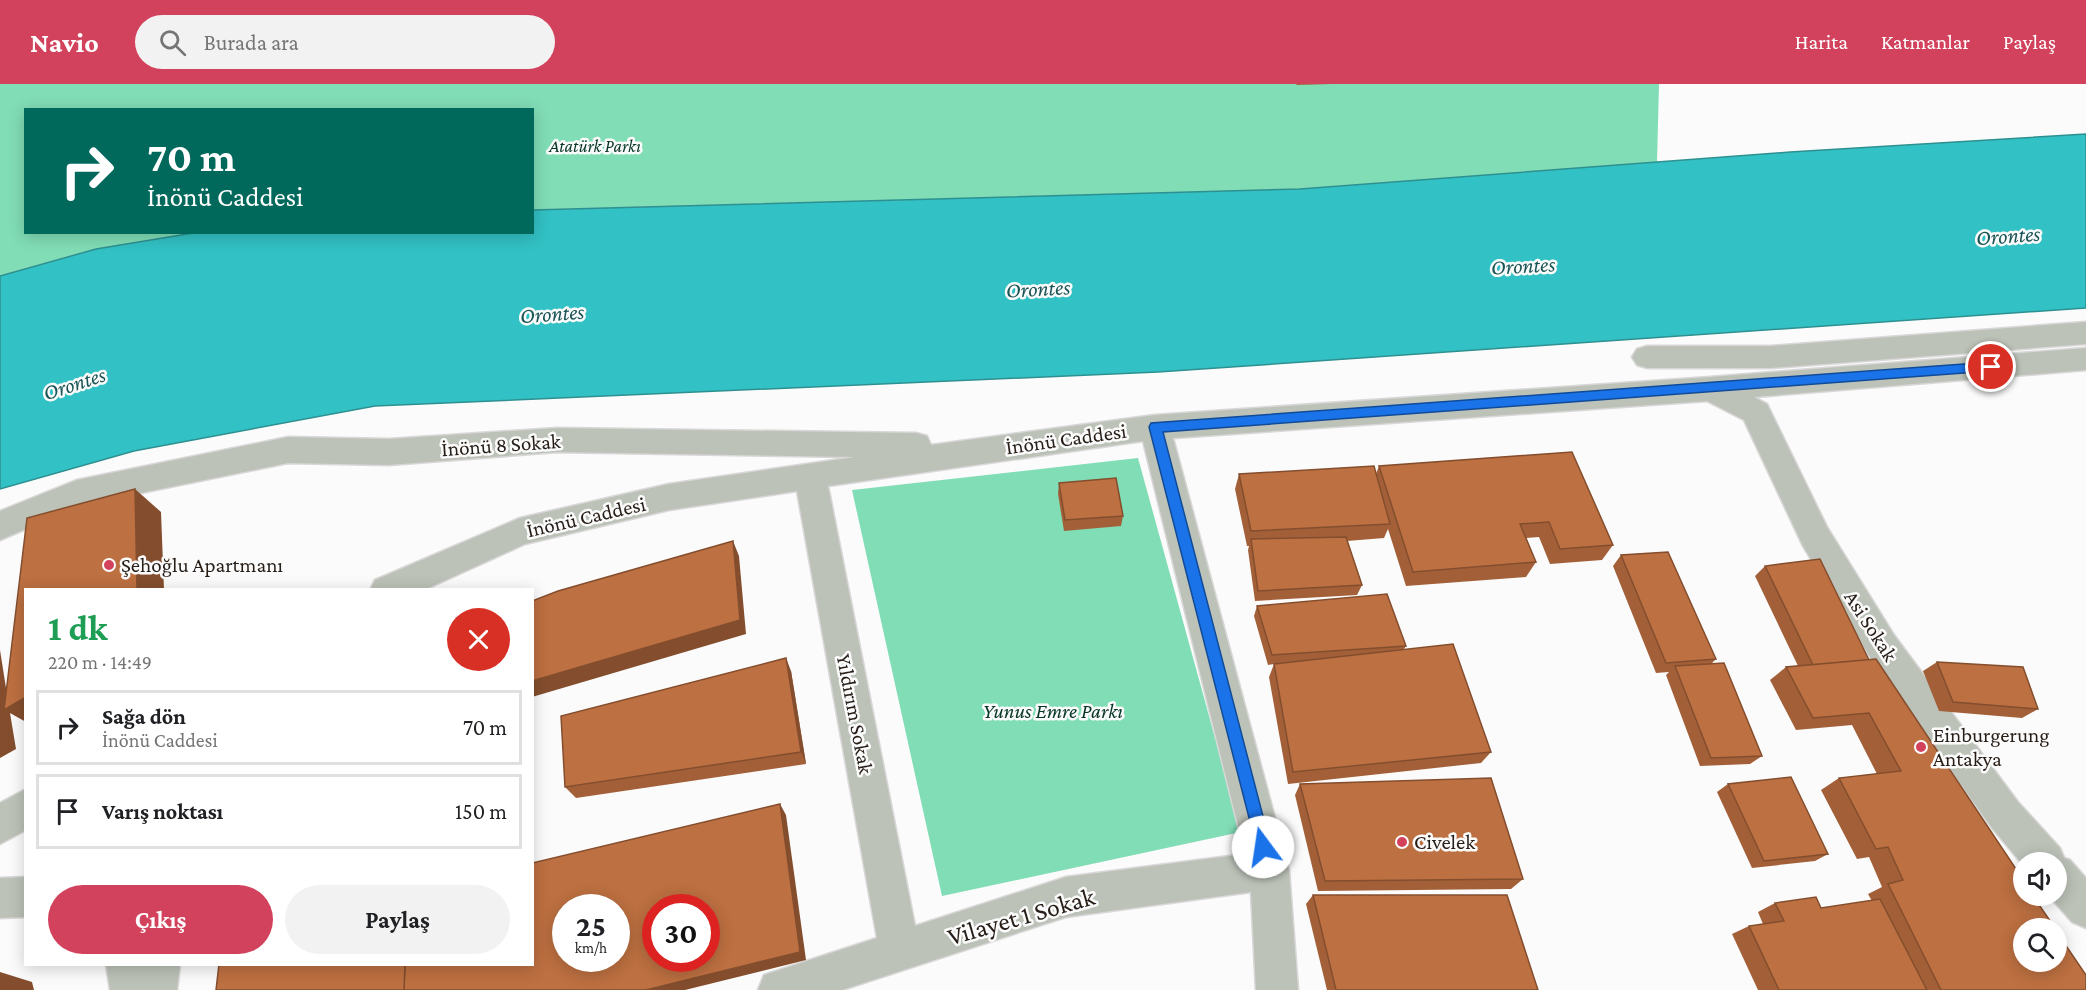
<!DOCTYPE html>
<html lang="tr">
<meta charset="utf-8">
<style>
body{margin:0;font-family:"Crimson Pro",serif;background:#f2f2f2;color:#202124;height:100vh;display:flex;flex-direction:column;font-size:22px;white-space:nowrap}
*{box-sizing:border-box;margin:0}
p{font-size:20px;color:#757577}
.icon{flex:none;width:33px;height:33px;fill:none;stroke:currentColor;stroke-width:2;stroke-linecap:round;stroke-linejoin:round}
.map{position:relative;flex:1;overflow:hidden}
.drawer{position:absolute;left:24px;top:504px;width:510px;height:378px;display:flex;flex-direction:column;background:#fff;border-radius:0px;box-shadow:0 3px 15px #0003}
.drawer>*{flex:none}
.banner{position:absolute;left:24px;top:24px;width:510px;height:126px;border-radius:0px;box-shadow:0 3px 15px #0003;background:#00695c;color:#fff;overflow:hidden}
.controls{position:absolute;left:2013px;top:768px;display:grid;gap:12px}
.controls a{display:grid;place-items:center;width:54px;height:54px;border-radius:50%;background:#fff;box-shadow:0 3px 15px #0003;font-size:30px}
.speed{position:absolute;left:552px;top:810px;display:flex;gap:12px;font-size:30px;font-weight:700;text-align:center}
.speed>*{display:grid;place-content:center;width:78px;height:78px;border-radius:50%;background:#fff;box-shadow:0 3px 15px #0003;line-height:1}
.speed small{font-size:15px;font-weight:400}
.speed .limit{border:9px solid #d22;background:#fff;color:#111}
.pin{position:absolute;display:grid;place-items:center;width:51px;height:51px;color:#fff;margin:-26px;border:3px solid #fff;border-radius:50%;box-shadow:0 2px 6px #0007}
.me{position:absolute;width:66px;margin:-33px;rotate:346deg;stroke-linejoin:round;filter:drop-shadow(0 0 4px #0008)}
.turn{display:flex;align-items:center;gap:21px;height:126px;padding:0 24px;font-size:27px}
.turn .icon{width:78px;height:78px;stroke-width:2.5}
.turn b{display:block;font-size:42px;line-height:51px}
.round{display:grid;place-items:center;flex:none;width:63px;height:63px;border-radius:32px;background:#f2f2f2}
.headline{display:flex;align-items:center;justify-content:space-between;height:102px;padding:0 24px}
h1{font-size:36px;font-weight:700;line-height:45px;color:#1e9e55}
.cta{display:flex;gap:12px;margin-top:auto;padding:12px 24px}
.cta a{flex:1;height:69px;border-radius:36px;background:#d2425c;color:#fff;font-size:24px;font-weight:700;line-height:69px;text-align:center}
.cta a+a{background:#f2f2f2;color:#202124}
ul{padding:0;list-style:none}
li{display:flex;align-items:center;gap:18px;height:75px;margin:0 12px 9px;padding:0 12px;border:3px solid #e0e0e0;border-radius:0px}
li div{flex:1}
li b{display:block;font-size:22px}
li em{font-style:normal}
header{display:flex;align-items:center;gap:36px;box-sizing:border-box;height:84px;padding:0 30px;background:#d2425c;color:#fff}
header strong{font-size:28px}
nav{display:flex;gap:33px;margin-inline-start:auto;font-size:21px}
.search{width:420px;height:54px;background:#f2f2f2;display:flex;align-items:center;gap:15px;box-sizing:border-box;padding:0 21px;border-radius:33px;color:#757577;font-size:22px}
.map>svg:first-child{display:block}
</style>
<header>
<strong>Navio</strong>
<div class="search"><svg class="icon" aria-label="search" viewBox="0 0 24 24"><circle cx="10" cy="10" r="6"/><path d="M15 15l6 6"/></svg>Burada ara</div>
<nav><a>Harita</a><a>Katmanlar</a><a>Paylaş</a></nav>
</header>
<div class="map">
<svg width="2086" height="906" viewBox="0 0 2086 906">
<rect width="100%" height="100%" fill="#fbfbfb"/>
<g fill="#81ddb6">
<path d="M 0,0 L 1659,0 L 1657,78 L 1300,105 L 533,126 L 532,26 L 26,26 L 26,148 L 193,149 L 96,165 L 0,192 Z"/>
<path d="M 1138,374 L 1241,748 L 942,812 L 852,406 Z"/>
</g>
<path fill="#32c1c4" stroke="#2e9090" stroke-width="1.5" d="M 2086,50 L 2086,224 L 1158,288 L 375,322 L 134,367 L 0,405 L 0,192 L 96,165 L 193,149 L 532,148 L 533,126 L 1300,105 L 1790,68 Z"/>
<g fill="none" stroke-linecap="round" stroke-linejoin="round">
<g stroke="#d9d7d7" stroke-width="3">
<g id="minor">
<path d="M 2086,238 L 2086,260 L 1771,284 L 1647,284 L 1637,281 L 1632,273 L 1637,265 L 1647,262 L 1771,262 Z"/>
<path d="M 2086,264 L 2086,286 L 1754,313 L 1767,320 L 1827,443 L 1894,551 L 2018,718 L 2060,764 L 2064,774 L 2070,776 L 2086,794 L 2086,844 L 2072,838 L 2049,812 L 2056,812 L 2056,778 L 2024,778 L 2024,782 L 1992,744 L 1870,573 L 1803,462 L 1744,336 L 1707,317 L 1173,354 L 1289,786 L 1298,906 L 1256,906 L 1251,808 L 1066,833 L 842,906 L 758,906 L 764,891 L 877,854 L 797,407 L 669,426 L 525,460 L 424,506 L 370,506 L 375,496 L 520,434 L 669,400 L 855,373 L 557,368 L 389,381 L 288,379 L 82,421 L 0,456 L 0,427 L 77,396 L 288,353 L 389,355 L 557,344 L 916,349 L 927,352 L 931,361 L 1155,331 L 1710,293 ZM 1143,357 L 1245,770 L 1066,793 L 915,842 L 828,402 Z"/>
<path d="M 26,705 L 26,746 L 0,760 L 0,719 Z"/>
<path d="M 26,793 L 26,833 L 0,834 L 0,794 Z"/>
<path d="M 106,880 L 180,880 L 177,906 L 110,906 Z"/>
</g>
</g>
<use href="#minor" fill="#bcc2b8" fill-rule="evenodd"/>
</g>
<g fill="#a36038">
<path d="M 1296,0 L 1331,0 L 1297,1 Z"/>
<path d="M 1572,368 L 1613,461 L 1602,476 L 1550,480 L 1539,453 L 1526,454 L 1536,478 L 1526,493 L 1406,502 L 1388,445 L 1384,454 L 1347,457 L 1362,501 L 1357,511 L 1255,517 L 1248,466 L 1249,462 L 1247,462 L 1235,405 L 1239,390 L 1376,390 L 1379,382 Z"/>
<path d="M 1059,399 L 1123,432 L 1121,442 L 1064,447 L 1058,410 Z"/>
<path d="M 1621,471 L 1716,575 L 1711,580 L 1762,672 L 1750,680 L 1700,682 L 1666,591 L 1669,588 L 1656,589 L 1613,482 Z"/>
<path d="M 1765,482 L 1869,576 L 2086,906 L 1758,906 L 1732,850 L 1749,842 L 1763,840 L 1758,828 L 1775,819 L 1821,824 L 1872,817 L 1868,810 L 1882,803 L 1869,773 L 1857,775 L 1821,706 L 1839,694 L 1877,690 L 1852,641 L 1796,646 L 1770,596 L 1786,583 L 1798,582 L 1755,492 Z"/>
<path d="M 1257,522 L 1406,562 L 1404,565 L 1491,668 L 1481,679 L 1288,700 L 1269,593 L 1274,580 L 1268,581 L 1254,532 Z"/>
<path d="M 1937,578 L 2038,625 L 2022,634 L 1939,627 L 1923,587 Z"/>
<path d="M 791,587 L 806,680 L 576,714 L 565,703 Z"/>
<path d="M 1300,700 L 1523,795 L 1511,805 L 1318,807 L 1295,711 Z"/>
<path d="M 1728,700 L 1828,770 L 1815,777 L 1752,784 L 1717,708 Z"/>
<path d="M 1313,811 L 1538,906 L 1327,906 L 1306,820 Z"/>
</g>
<g fill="#844e2e">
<path d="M 135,405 L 161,428 L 164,506 L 137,506 Z"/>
<path d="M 733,457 L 739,472 L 746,550 L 532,613 L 532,597 Z"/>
<path d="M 0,566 L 9,623 L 26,613 L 26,638 L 10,629 L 16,665 L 0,674 Z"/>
<path d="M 786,574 L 791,587 L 806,680 L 801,668 Z"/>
<path d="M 780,720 L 786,731 L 806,876 L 685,906 L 646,906 Z"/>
<path d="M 0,888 L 32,898 L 34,906 L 0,906 Z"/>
</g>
<g fill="#bd7041" stroke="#844e2e" stroke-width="1.5" fill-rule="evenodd">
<path d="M 1572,368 L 1613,461 L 1560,465 L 1549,438 L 1520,440 L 1536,478 L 1413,488 L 1379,382 Z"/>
<path d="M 1374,382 L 1390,440 L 1251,447 L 1239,390 Z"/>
<path d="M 1116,394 L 1123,432 L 1065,436 L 1059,399 Z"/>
<path d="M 135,405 L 137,506 L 26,506 L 26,613 L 4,626 L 27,434 Z"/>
<path d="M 1346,453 L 1362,501 L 1258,507 L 1251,455 Z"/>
<path d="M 733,457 L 740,536 L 532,597 L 532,517 L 558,507 Z"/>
<path d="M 1668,468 L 1716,575 L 1666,579 L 1621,471 Z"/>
<path d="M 1820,475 L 1869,576 L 1813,581 L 1765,482 Z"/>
<path d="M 1387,510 L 1406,562 L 1272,571 L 1257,522 Z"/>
<path d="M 1453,560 L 1491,668 L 1293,688 L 1274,580 Z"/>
<path d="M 786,574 L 801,668 L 565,703 L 561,632 Z"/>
<path d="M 1876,575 L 2024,797 L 2024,812 L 2033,812 L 2055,844 L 2024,844 L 2024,878 L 2056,878 L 2056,847 L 2086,891 L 2086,906 L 1941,906 L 1888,800 L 1903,796 L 1888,763 L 1876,765 L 1839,694 L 1901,687 L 1869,629 L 1813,634 L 1786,583 Z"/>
<path d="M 1937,578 L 2023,583 L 2038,625 L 1953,618 Z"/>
<path d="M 1724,579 L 1762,672 L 1711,674 L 1675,582 Z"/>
<path d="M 1791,693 L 1828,770 L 1764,777 L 1728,700 Z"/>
<path d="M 1491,694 L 1523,795 L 1325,797 L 1300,700 Z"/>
<path d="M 780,720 L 800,868 L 646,906 L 404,906 L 405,880 L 532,880 L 532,779 ZM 566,824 L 616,824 L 616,874 L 566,874 ZM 656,824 L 706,824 L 706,874 L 656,874 Z"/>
<path d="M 1313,811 L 1507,811 L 1538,906 L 1336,906 Z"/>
<path d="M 1816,813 L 1821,824 L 1880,815 L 1927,906 L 1779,906 L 1749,842 L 1784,837 L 1775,819 Z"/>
<path d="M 219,880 L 405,880 L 404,906 L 216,906 Z"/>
</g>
<path fill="#1a73e8" stroke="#114b97" stroke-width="1.5" d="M 1991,278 L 1997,283 L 1991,287 L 1163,348 L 1271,763 L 1269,769 L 1263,771 L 1258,769 L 1149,343 L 1151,339 Z"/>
<g fill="#d2425c" stroke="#fbfbfb" stroke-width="2">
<circle cx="109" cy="481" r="6"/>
<circle cx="1921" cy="663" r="6"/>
<circle cx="1402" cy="758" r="6"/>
</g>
<g text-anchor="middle" stroke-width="5" stroke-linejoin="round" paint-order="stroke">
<g font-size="18" font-style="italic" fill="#053525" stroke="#fbfbfb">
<text x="595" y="68">Atatürk Parkı</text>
</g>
<g font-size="21" fill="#261d17" stroke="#fbfbfb">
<text transform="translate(1066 355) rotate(-8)" y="7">İnönü Caddesi</text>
<text transform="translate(501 361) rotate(-4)" y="7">İnönü 8 Sokak</text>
<text transform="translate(586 433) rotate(-13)" y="7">İnönü Caddesi</text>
<text transform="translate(1871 542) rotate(57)" y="7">Asi Sokak</text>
<text transform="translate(855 630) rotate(79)" y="7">Yıldırım Sokak</text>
</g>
<g font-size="21" fill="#261d17" stroke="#fbfbfb" text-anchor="start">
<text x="121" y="488">Şehoğlu Apartmanı</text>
<text x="1933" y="658">Einburgerung<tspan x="1933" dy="24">Antakya</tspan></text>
<text x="1414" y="765">Civelek</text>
</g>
<g font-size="21" font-style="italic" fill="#053525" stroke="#fbfbfb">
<text x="1053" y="634">Yunus Emre Parkı</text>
</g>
<g font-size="22" font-style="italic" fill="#1a5455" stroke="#fbfbfb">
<text transform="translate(2008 151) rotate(-4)" y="8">Orontes</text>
<text transform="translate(1523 181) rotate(-3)" y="8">Orontes</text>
<text transform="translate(1038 204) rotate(-3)" y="8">Orontes</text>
<text transform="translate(552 229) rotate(-4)" y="8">Orontes</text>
<text transform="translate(74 299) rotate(-18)" y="8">Orontes</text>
</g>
<g font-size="26" fill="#261d17" stroke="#fbfbfb">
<text transform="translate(1021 832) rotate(-16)" y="9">Vilayet 1 Sokak</text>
</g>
</g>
</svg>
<div class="controls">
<a><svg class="icon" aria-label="sound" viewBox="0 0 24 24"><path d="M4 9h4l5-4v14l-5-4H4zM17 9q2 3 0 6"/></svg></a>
<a><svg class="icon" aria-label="search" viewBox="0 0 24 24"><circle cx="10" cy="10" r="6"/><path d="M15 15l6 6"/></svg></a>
</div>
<div class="speed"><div>25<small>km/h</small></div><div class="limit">30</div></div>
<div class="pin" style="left:1991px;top:283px;background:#d93025"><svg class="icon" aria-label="arrive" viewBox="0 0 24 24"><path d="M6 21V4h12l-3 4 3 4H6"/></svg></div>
<svg class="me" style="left:1263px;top:763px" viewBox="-20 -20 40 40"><circle r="19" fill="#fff"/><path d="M0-13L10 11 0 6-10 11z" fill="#1a73e8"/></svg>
<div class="banner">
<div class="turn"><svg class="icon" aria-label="right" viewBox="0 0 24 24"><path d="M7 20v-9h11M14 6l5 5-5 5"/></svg><div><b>70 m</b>İnönü Caddesi</div></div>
</div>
<section class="drawer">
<div class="headline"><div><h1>1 dk</h1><p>220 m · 14:49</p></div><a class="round" style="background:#d93025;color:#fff"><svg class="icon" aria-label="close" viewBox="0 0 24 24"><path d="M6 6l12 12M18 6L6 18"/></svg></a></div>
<ul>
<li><svg class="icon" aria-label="right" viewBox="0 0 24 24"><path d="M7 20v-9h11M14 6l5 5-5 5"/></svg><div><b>Sağa dön</b><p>İnönü Caddesi</p></div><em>70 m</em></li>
<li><svg class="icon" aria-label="arrive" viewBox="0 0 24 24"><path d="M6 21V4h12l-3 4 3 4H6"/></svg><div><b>Varış noktası</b></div><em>150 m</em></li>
</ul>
<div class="cta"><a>Çıkış</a><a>Paylaş</a></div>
</section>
</div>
